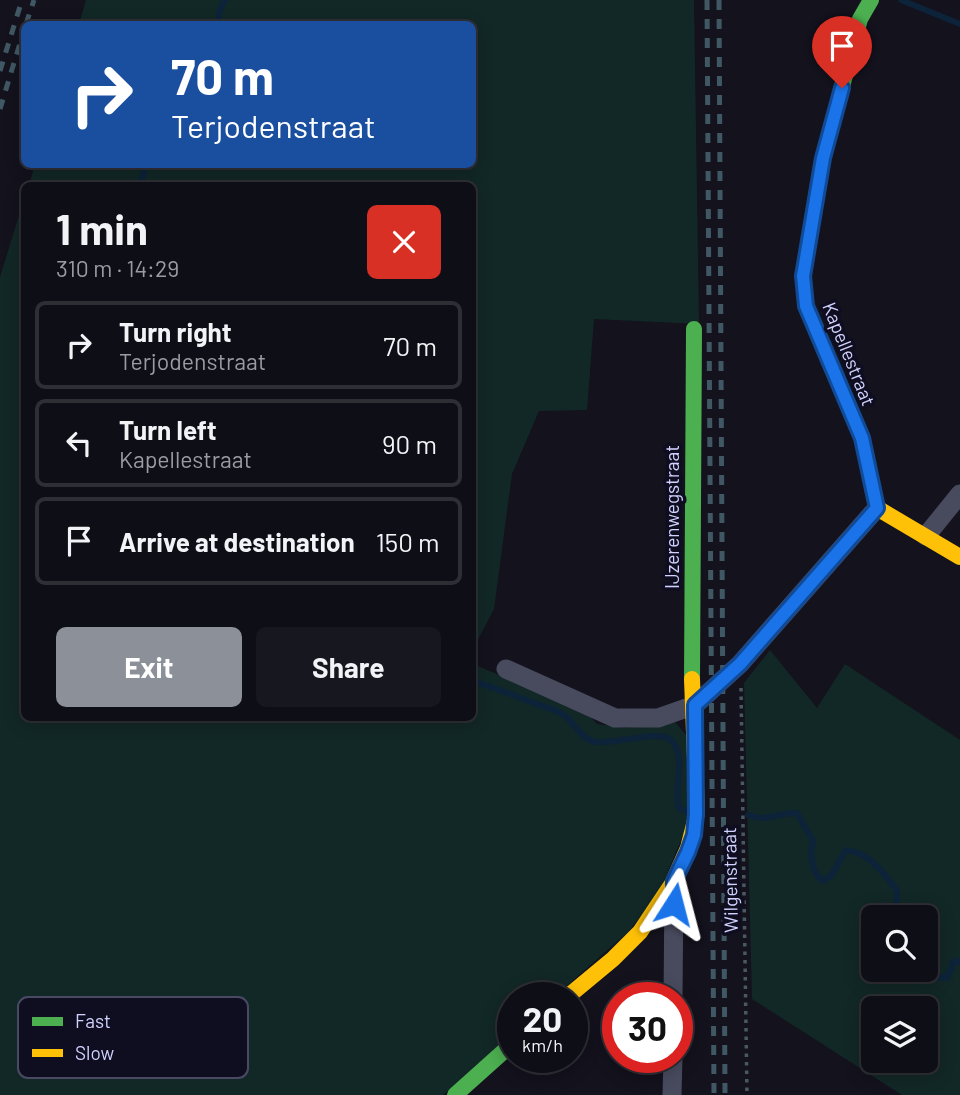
<!DOCTYPE html>
<meta charset="utf-8">
<style>
body{margin:0;font-family:Barlow,sans-serif;background:#17171f;color:#f1f3f6;height:100vh;display:flex;flex-direction:column;font-size:26px;white-space:nowrap}
*{box-sizing:border-box;margin:0}
p{font-size:23px;color:#9b9ca1}
.icon{flex:none;width:38px;height:38px;fill:none;stroke:currentColor;stroke-width:2;stroke-linecap:round;stroke-linejoin:round}
.map{position:relative;flex:1;overflow:hidden}
.details{position:absolute;left:21px;top:182px;width:455px;height:539px;display:flex;flex-direction:column;background:#0e0e16;border-radius:10px;box-shadow:0 4px 18px #0003,0 0 0 2px #2e2e35}
.details>*{flex:none}
.top-card{position:absolute;left:21px;top:21px;width:455px;height:147px;border-radius:10px;box-shadow:0 4px 18px #0003,0 0 0 2px #2e2e35;background:#1a4fa0;color:#fff;overflow:hidden}
.buttons{position:absolute;left:861px;top:905px;display:grid;gap:14px}
.buttons a{display:grid;place-items:center;width:77px;height:77px;border-radius:10px;background:#0e0e16;box-shadow:0 4px 18px #0003,0 0 0 2px #2e2e35;font-size:35px}
.speed{position:absolute;left:497px;top:982px;display:flex;gap:14px;font-size:35px;font-weight:700;text-align:center}
.speed>*{display:grid;place-content:center;width:91px;height:91px;border-radius:50%;background:#0e0e16;box-shadow:0 4px 18px #0003,0 0 0 2px #2e2e35;line-height:1}
.speed small{font-size:18px;font-weight:400}
.speed .limit{border:10px solid #d22;background:#fff;color:#111}
.pin{position:absolute;display:grid;place-items:center;width:60px;height:60px;color:#fff;margin:-72px -30px;border-radius:50% 50% 50% 0;rotate:-45deg;box-shadow:0 0 7px #0007}
.pin .icon{rotate:45deg}
.me{position:absolute;width:77px;margin:-38px;rotate:9deg;stroke-linejoin:round;filter:drop-shadow(0 0 5px #0008)}
.turn{display:flex;align-items:center;gap:24px;height:147px;padding:0 35px;font-size:32px}
.turn .icon{width:91px;height:91px;stroke-width:2.5}
.turn b{display:block;font-size:49px;line-height:60px}
.round{display:grid;place-items:center;flex:none;width:74px;height:74px;border-radius:10px;background:#17171f}
.overview{display:flex;align-items:center;justify-content:space-between;height:119px;padding:0 35px}
h1{font-size:42px;font-weight:700;line-height:52px}
.primary-button{display:flex;gap:14px;margin-top:auto;padding:14px 35px}
.primary-button a{flex:1;height:80px;border-radius:10px;background:#8c9099;color:#fff;font-size:28px;font-weight:700;line-height:80px;text-align:center}
.primary-button a+a{background:#17171f;color:#f1f3f6}
ul{padding:0;list-style:none}
li{display:flex;align-items:center;gap:21px;height:88px;margin:0 14px 10px;padding:0 21px;border:4px solid #2e2e35;border-radius:10px}
li div{flex:1}
li b{display:block;font-size:26px}
li em{font-style:normal}
.map>svg:first-child{display:block}
</style>
<div class="map">
<svg width="960" height="1095" viewBox="0 0 960 1095">
<rect width="100%" height="100%" fill="#13121d"/>
<g fill="#122826" fill-rule="evenodd">
<path d="M 86,0 L 694,0 L 699,324 L 594,319 L 587,410 L 539,411 L 512,474 L 494,609 L 473,649 L 472,186 L 29,186 L 35,164 L 472,164 L 472,24 L 79,24 Z"/>
<path d="M 24,199 L 24,718 L 472,718 L 473,664 L 586,712 L 597,724 L 626,728 L 675,722 L 687,736 L 687,826 L 658,895 L 628,932 L 554,997 L 513,998 L 513,1034 L 443,1095 L 0,1095 L 0,277 Z"/>
<path d="M 770,650 L 817,708 L 845,664 L 960,740 L 960,1095 L 902,1095 L 752,999 L 744,683 ZM 873,917 L 926,917 L 926,970 L 873,970 ZM 926,1008 L 926,1060 L 873,1060 L 873,1008 Z"/>
</g>
<g fill="none" stroke-linecap="round" stroke-linejoin="round">
<g stroke="#0c233a" stroke-width="6">
<path d="M 901,0 L 960,24"/>
<path d="M 218,24 L 220,9 L 225,0"/>
<path d="M 138,186 L 141,184 L 146,164"/>
<path d="M 24,443 L 22,456 L 24,466"/>
<path d="M 472,681 C 493,687 513,695 534,703 C 543,707 555,709 564,715 C 576,724 580,739 596,742 C 612,745 659,729 671,740 C 688,757 673,789 679,808 L 687,812"/>
<path d="M 748,815 C 766,823 779,812 797,813 L 813,841 C 810,855 811,871 822,881 L 831,876 L 846,850 C 870,853 882,872 897,890 L 896,917"/>
<path d="M 926,934 L 933,936 L 934,969 L 939,977 L 947,978 L 954,961 L 960,962"/>
</g>
<path stroke="#495962" stroke-width="3.5" stroke-dasharray="3.5 5" stroke-linecap="butt" d="M 741,688 L 747,1095"/>
<g stroke="#484a5e" stroke-width="19">
<path d="M 926,536 L 960,494"/>
<path d="M 506,669 L 615,718 L 658,718 L 695,705 L 740,664 L 877,508"/>
<path d="M 673,998 L 674,886"/>
<path d="M 672,1095 L 673,1057"/>
</g>
<g stroke="#4caf50" stroke-width="16">
<path d="M 871,0 L 860,19 L 823,158 L 803,276 L 806,306 L 862,438 L 872,485"/>
<path d="M 692,679 L 694,329"/>
<path d="M 455,1095 L 513,1043"/>
</g>
<g stroke="#ffc107" stroke-width="16">
<path d="M 872,485 L 877,508 L 960,557"/>
<path d="M 566,998 L 613,959 L 640,932 L 672,884 L 688,848 L 697,813 L 692,679"/>
</g>
<g stroke="#405863" stroke-width="5" stroke-dasharray="10 9" stroke-linecap="butt">
<path d="M 707,0 L 714,1095"/>
<path d="M 719,0 L 725,1095"/>
<path d="M 26,24 L 34,0"/>
<path d="M 0,71 L 22,0"/>
<path d="M 0,109 L 24,30"/>
</g>
</g>
<g fill="none" stroke-linecap="round" stroke-linejoin="round">
<g stroke="#114b97" stroke-width="18">
<path id="route" d="M 674,904 L 674,881 L 688,852 L 694,835 L 696,814 L 695,705 L 740,664 L 877,508 L 862,438 L 806,306 L 803,276 L 823,158 L 842,88"/>
</g>
<use href="#route" stroke="#1a73e8" stroke-width="12"/>
</g>
<g text-anchor="middle" stroke-width="7" stroke-linejoin="round" paint-order="stroke">
<g font-size="19" fill="#d1d2fd" stroke="#0f0e21">
<text transform="translate(849 354) rotate(68)" y="7">Kapellestraat</text>
<text transform="translate(672 517) rotate(-90)" y="7">IJzerenwegstraat</text>
<text transform="translate(730 880) rotate(-91)" y="7">Wilgenstraat</text>
</g>
</g>
<rect x="18" y="997" width="230" height="81" rx="10" fill="#0f0e21" stroke="#494963" stroke-width="2"/>
<rect x="32" y="1017" width="31" height="9" fill="#4caf50"/>
<rect x="32" y="1049" width="31" height="8" fill="#ffc107"/>
<g font-size="19" fill="#d1d2fd">
<text x="75" y="1028">Fast</text>
<text x="75" y="1060">Slow</text>
</g>
</svg>
<div class="buttons">
<a><svg class="icon" aria-label="search" viewBox="0 0 24 24"><circle cx="10" cy="10" r="6"/><path d="M15 15l6 6"/></svg></a>
<a><svg class="icon" aria-label="layers" viewBox="0 0 24 24"><path d="M12 4l9 5-9 5-9-5zM3 14l9 5 9-5"/></svg></a>
</div>
<div class="speed"><div>20<small>km/h</small></div><div class="limit">30</div></div>
<div class="pin" style="left:842px;top:88px;background:#d93025"><svg class="icon" aria-label="arrive" viewBox="0 0 24 24"><path d="M6 21V4h12l-3 4 3 4H6"/></svg></div>
<svg class="me" style="left:674px;top:904px" viewBox="-20 -20 40 40"><path d="M0-17L14 15 0 8-14 15z" fill="#1a73e8" stroke="#fff" stroke-width="4"/></svg>
<div class="top-card">
<div class="turn"><svg class="icon" aria-label="right" viewBox="0 0 24 24"><path d="M7 20v-9h11M14 6l5 5-5 5"/></svg><div><b>70 m</b>Terjodenstraat</div></div>
</div>
<section class="details">
<div class="overview"><div><h1>1 min</h1><p>310 m · 14:29</p></div><a class="round" style="background:#d93025;color:#fff"><svg class="icon" aria-label="close" viewBox="0 0 24 24"><path d="M6 6l12 12M18 6L6 18"/></svg></a></div>
<ul>
<li><svg class="icon" aria-label="right" viewBox="0 0 24 24"><path d="M7 20v-9h11M14 6l5 5-5 5"/></svg><div><b>Turn right</b><p>Terjodenstraat</p></div><em>70 m</em></li>
<li><svg class="icon" aria-label="left" viewBox="0 0 24 24"><path d="M17 20v-9H6M10 6l-5 5 5 5"/></svg><div><b>Turn left</b><p>Kapellestraat</p></div><em>90 m</em></li>
<li><svg class="icon" aria-label="arrive" viewBox="0 0 24 24"><path d="M6 21V4h12l-3 4 3 4H6"/></svg><div><b>Arrive at destination</b></div><em>150 m</em></li>
</ul>
<div class="primary-button"><a>Exit</a><a>Share</a></div>
</section>
</div>
